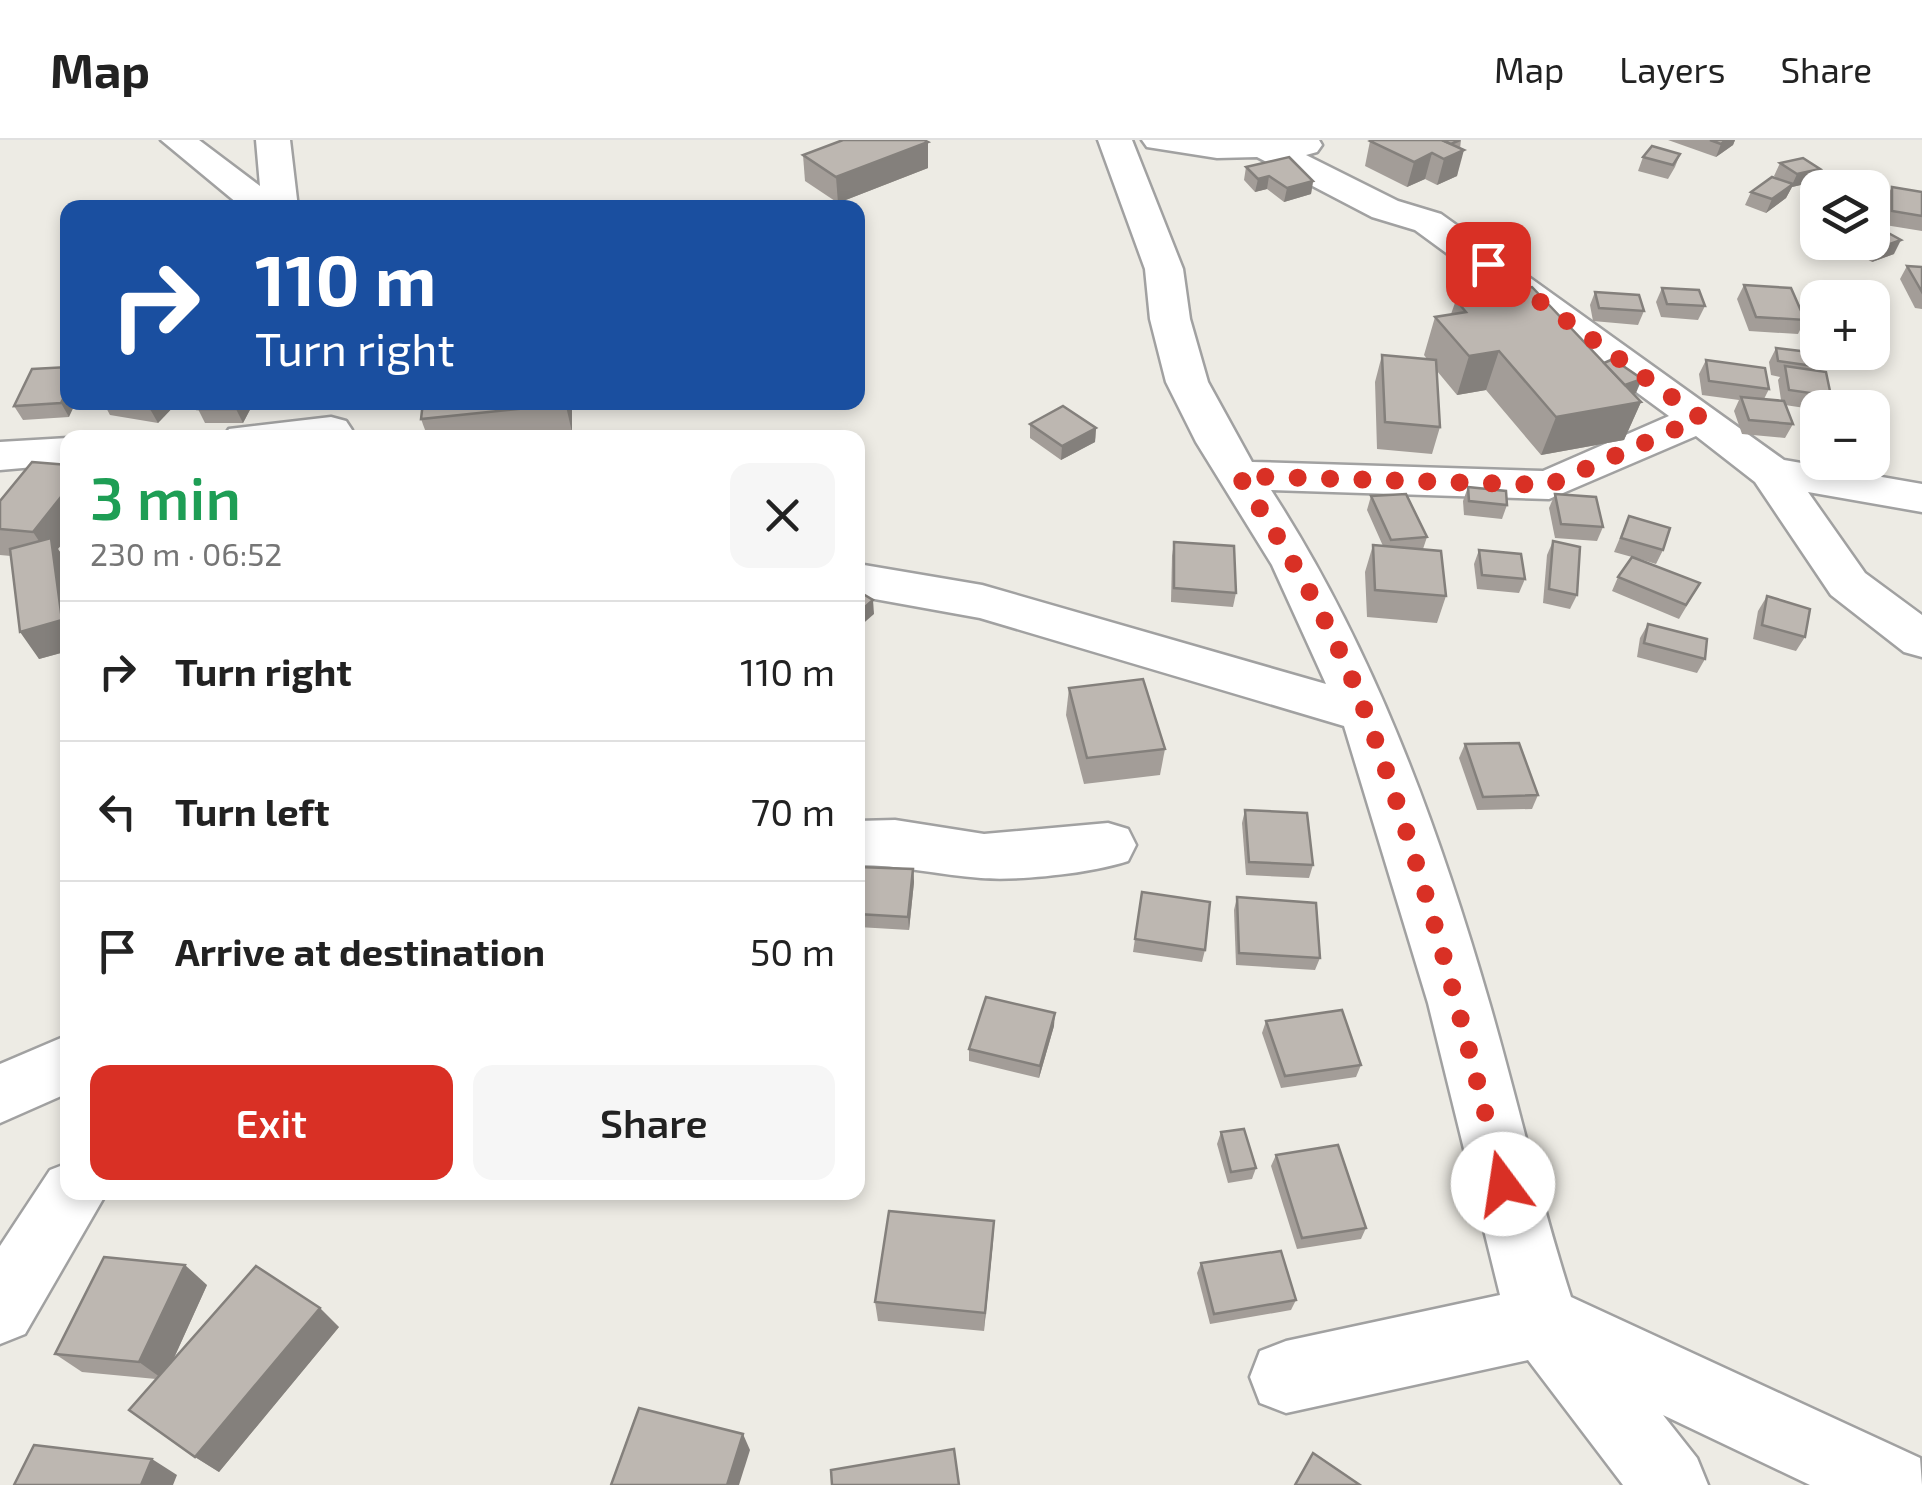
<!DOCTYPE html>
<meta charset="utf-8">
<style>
body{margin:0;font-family:"Exo 2",sans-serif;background:#f6f6f6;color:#222;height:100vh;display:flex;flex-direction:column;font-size:38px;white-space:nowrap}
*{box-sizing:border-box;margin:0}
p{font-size:32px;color:#767676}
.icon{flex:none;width:55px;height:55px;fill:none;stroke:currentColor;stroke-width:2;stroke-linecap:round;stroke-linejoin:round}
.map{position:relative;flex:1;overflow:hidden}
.panel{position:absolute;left:60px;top:290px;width:805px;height:770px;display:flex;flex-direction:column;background:#fff;border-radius:20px;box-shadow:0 5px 15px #0003}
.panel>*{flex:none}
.guide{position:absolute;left:60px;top:60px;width:805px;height:210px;border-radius:20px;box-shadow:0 5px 15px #0003;background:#1a4fa0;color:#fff;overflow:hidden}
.controls{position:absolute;left:1800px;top:30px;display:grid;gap:20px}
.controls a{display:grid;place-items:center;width:90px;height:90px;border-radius:20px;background:#fff;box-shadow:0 5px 15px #0003;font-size:50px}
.pin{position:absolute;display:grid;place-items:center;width:85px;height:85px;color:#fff;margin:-42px;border-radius:20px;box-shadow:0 5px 15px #0006}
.me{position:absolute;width:110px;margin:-55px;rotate:346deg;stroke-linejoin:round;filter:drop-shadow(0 0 8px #0008)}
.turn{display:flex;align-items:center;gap:35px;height:210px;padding:0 30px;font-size:45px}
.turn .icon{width:130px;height:130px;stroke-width:2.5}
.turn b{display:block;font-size:70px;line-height:85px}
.round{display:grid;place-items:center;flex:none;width:105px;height:105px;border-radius:20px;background:#f6f6f6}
.overview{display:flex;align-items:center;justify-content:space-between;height:170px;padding:0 30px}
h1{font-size:60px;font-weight:600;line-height:75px;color:#1e9e55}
.cta{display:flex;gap:20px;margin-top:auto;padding:20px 30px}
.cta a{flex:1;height:115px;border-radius:20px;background:#d93025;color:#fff;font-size:40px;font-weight:600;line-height:115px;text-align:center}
.cta a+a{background:#f6f6f6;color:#222}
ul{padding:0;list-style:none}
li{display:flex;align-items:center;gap:30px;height:140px;padding:0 30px;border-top:2px solid #e0e0e0}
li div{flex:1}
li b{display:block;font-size:38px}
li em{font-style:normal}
header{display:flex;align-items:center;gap:60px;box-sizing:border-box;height:140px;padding:0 50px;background:#fff;border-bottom:2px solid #e0e0e0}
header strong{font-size:48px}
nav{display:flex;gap:55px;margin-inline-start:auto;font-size:35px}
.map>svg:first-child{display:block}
</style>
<header>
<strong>Map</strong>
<nav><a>Map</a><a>Layers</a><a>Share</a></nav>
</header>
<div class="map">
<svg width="1922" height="1345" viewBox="0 0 1922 1345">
<rect width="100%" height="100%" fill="#edebe4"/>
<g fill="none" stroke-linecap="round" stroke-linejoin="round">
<g stroke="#a1a1a1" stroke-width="5">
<g id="street">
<path d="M 161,0 L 199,0 L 260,46 L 256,0 L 290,0 L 298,68 L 243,68 Z"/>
<path d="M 1098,0 L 1132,0 L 1183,129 L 1190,179 L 1208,242 L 1252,322 L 1543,331 L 1669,276 L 1415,90 L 1372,77 L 1257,17 L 1217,18 L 1147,7 L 1142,0 L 1319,0 L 1322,5 L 1317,12 L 1306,15 L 1398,61 L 1441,74 L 1784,320 L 1922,344 L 1922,372 L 1808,352 L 1865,433 L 1922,475 L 1922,517 L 1904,512 L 1831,455 L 1755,342 L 1696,296 L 1549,359 L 1271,350 C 1373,507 1438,685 1490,865 C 1518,962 1540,1061 1571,1157 L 1920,1318 L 1922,1345 L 1810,1345 L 1663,1275 L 1697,1318 L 1708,1345 L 1623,1345 L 1528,1220 L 1286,1273 L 1260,1263 L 1250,1237 L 1260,1211 L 1286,1201 L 1500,1155 L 1428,863 L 1344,586 L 980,478 L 858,456 L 858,424 L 982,445 L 1326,544 L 1272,425 L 1196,302 L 1166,242 L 1150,179 L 1145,129 Z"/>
<path d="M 331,277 L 346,281 L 352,290 L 347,298 L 223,298 L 229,289 Z"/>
<path d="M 68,298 L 68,324 L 0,330 L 0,302 Z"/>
<path d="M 895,680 L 984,694 L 1108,683 L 1128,689 L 1136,705 L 1128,721 C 1091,733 1020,741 981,738 C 939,735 900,725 858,725 L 858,681 Z"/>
<path d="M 68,895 L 68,953 L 0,983 L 0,924 Z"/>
<path d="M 68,1023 L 68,1052 L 107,1052 L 25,1194 L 0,1204 L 0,1106 L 50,1030 Z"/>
</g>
</g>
<use href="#street" fill="#fff" fill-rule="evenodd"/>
</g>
<g fill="#a39d98">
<path d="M 1461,0 L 1457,36 L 1437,45 L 1425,39 L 1407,47 L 1365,26 L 1370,1 Z"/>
<path d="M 1668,0 L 1735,0 L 1733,5 L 1716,17 Z"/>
<path d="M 928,2 L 928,28 L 838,63 L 805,41 L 803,15 Z"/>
<path d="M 1680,14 L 1675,27 L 1668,39 L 1638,31 L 1643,17 Z"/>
<path d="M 1780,23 L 1820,29 L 1814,42 L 1792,47 L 1786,58 L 1766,73 L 1745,65 L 1751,52 L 1779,39 L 1774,36 Z"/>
<path d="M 1246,27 L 1313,41 L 1311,54 L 1284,62 L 1267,49 L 1255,52 L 1244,40 Z"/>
<path d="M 1892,47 L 1922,52 L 1922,91 L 1885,85 L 1884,61 Z"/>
<path d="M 1872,102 L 1894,114 L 1872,122 L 1839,103 Z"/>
<path d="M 1907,126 L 1922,127 L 1922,169 L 1915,168 L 1900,139 Z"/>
<path d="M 1744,145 L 1805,180 L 1798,194 L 1749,191 L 1737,159 Z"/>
<path d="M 1662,148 L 1705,166 L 1698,180 L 1661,177 L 1656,162 Z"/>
<path d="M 1595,152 L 1644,171 L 1638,185 L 1593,181 L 1590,165 Z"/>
<path d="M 1456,160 L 1604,223 L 1636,253 L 1633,254 L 1641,262 L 1624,300 L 1541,315 L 1486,250 L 1457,255 L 1437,231 L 1440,287 L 1432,314 L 1377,309 L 1375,242 L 1382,215 L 1427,219 L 1424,215 L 1435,177 L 1451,174 Z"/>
<path d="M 1776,208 L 1820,227 L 1818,230 L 1831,256 L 1824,268 L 1818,268 L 1818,270 L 1785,265 L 1793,284 L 1785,298 L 1742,294 L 1734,271 L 1739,260 L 1702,255 L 1699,234 L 1706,220 L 1769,249 L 1764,259 L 1781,260 L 1778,240 L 1780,237 L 1771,235 L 1769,222 Z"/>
<path d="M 68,227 L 69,277 L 23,280 L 14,266 Z"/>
<path d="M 103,262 L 178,262 L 158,283 L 110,275 Z"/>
<path d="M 201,262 L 254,262 L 243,283 L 205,283 L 198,269 Z"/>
<path d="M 572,262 L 572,292 L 516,298 L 428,298 L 421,279 Z"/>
<path d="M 1030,284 L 1096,288 L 1095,302 L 1061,320 L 1030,298 Z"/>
<path d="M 1468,347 L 1507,365 L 1502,379 L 1464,375 L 1463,361 Z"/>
<path d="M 1555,354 L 1603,387 L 1597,401 L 1555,398 L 1549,368 Z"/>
<path d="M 1371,356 L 1427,397 L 1423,409 L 1446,456 L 1437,483 L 1367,477 L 1365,432 L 1373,405 L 1383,406 L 1367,370 Z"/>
<path d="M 0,361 L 58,409 L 68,424 L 68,511 L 39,519 L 11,416 L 0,415 Z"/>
<path d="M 1629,376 L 1663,410 L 1656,424 L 1633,417 L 1692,457 L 1679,479 L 1612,451 L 1618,437 L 1632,417 L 1614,412 Z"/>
<path d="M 1553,401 L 1577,455 L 1570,469 L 1543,463 L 1547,415 Z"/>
<path d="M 1174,402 L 1236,453 L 1233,467 L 1171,462 L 1172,416 Z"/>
<path d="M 1479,410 L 1525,439 L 1519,453 L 1477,449 L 1474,424 Z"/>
<path d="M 1767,456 L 1805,497 L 1796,511 L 1753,499 L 1758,471 Z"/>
<path d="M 1648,484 L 1705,519 L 1697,533 L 1637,517 L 1640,498 Z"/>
<path d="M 1069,548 L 1165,609 L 1160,635 L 1084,644 L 1066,575 Z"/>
<path d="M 1465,604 L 1538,655 L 1532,669 L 1477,670 L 1459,618 Z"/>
<path d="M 1245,670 L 1313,725 L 1309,738 L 1246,735 L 1242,683 Z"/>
<path d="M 858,727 L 913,729 L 914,742 L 909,790 L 858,787 Z"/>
<path d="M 1142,752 L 1205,810 L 1202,822 L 1133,812 Z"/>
<path d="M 1237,757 L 1320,818 L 1315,830 L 1236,825 L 1234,770 Z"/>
<path d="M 1266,881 L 1361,925 L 1356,937 L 1281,948 L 1262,893 Z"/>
<path d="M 1054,886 L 1039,938 L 969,921 L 969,909 Z"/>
<path d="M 1221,992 L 1256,1028 L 1252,1039 L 1228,1043 L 1217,1004 Z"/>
<path d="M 1276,1015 L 1366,1088 L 1361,1099 L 1297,1109 L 1271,1026 Z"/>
<path d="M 994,1081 L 984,1191 L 878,1181 L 875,1162 Z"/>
<path d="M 1201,1123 L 1296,1160 L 1291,1170 L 1210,1184 L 1197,1133 Z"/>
<path d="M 207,1145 L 173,1220 L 339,1187 L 219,1332 L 195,1317 L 156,1239 L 82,1232 L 55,1214 Z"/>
</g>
<g fill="#84807c">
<path d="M 1726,0 L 1735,0 L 1733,5 L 1716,17 L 1721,4 Z"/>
<path d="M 928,2 L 928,28 L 838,63 L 836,37 Z"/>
<path d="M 1464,10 L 1457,36 L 1437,45 L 1444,19 Z"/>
<path d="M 1432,13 L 1425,39 L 1407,47 L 1414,22 Z"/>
<path d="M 1820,29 L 1814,42 L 1792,47 L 1786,58 L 1766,73 L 1772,59 L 1792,45 L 1797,34 Z"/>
<path d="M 1269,36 L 1267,49 L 1255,52 L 1258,39 Z"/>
<path d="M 1313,41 L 1311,54 L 1284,62 L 1287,48 Z"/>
<path d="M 1901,100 L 1894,114 L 1872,122 L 1879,108 Z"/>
<path d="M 1499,211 L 1486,250 L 1457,255 L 1469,216 Z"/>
<path d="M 1642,239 L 1636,253 L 1609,263 L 1615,249 Z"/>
<path d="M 68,249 L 68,262 L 76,262 L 69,277 L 61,263 Z"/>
<path d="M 156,262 L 178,262 L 158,283 L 150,269 Z"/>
<path d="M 240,262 L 254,262 L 243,283 L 236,269 Z"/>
<path d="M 565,262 L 572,262 L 572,292 Z"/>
<path d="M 1641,262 L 1624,300 L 1541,315 L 1556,277 Z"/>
<path d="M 1096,288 L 1095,302 L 1061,320 L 1062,306 Z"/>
<path d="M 68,348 L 68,397 L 58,409 L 68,424 L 68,511 L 39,519 L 20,492 L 51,419 L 33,392 Z"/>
<path d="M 873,460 L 874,474 L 858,488 L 858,473 Z"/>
<path d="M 913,729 L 914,742 L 909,790 L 908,777 Z"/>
<path d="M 1055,873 L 1054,886 L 1039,938 L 1040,926 Z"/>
<path d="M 994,1081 L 993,1102 L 984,1191 L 985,1173 Z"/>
<path d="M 185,1125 L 207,1145 L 164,1240 L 139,1222 Z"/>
<path d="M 320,1168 L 339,1187 L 219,1332 L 195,1317 Z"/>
<path d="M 743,1294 L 750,1310 L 739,1345 L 727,1345 Z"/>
<path d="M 152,1319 L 177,1335 L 173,1345 L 141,1345 Z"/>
</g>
<g fill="#bdb7b1" stroke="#84807c" stroke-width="2.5">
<path d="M 843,0 L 924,0 L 928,2 L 836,37 L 803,15 Z"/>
<path d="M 1372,0 L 1442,0 L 1464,10 L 1444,19 L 1432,13 L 1414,22 L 1370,1 Z"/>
<path d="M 1442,0 L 1460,0 L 1451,4 Z"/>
<path d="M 1710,0 L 1726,0 L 1721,4 Z"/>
<path d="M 1652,6 L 1680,14 L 1673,25 L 1643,17 Z"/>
<path d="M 1289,17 L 1313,41 L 1287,48 L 1269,36 L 1258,39 L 1246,27 Z"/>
<path d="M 1803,18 L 1820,29 L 1797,34 L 1780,23 Z"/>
<path d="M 1772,37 L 1793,44 L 1772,59 L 1751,52 Z"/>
<path d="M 1892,47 L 1922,52 L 1922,76 L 1892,71 Z"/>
<path d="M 1872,84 L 1901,100 L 1879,108 L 1869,102 L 1872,102 Z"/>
<path d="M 1907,126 L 1922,127 L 1922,152 Z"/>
<path d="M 1744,145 L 1791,148 L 1805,180 L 1756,177 Z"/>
<path d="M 1532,147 L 1641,262 L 1556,277 L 1499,211 L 1469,216 L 1435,177 L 1466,172 L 1456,160 Z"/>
<path d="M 1662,148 L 1699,150 L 1705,166 L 1667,164 Z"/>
<path d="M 1595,152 L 1639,155 L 1644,171 L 1599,168 Z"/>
<path d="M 1776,208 L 1817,213 L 1820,227 L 1778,221 Z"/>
<path d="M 1382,215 L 1436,220 L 1440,287 L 1385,282 Z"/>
<path d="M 1613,219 L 1642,239 L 1625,245 L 1604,223 Z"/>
<path d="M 1706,220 L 1765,228 L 1769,249 L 1709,241 Z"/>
<path d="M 1785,226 L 1826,232 L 1831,256 L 1789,250 Z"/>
<path d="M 68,227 L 68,249 L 61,263 L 14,266 L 32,229 Z"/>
<path d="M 1741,257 L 1784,261 L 1793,284 L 1749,280 Z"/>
<path d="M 112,262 L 156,262 L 150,269 Z"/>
<path d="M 201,262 L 240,262 L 236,269 L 198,269 Z"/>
<path d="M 423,262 L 565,262 L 565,264 L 421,279 Z"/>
<path d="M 1063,266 L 1096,288 L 1062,306 L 1030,284 Z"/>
<path d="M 32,322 L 68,325 L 68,348 L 33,392 L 0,389 L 0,361 Z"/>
<path d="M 1468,347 L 1506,351 L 1507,365 L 1469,361 Z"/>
<path d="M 1406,354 L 1427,397 L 1391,400 L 1371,356 Z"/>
<path d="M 1555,354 L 1596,357 L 1603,387 L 1561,384 Z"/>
<path d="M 1629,376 L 1670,388 L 1663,410 L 1621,398 Z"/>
<path d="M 51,398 L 62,480 L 20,492 L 10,409 Z"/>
<path d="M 1553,401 L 1580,407 L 1577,455 L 1549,449 Z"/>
<path d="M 1174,402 L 1234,406 L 1236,453 L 1174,448 Z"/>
<path d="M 1373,405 L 1441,411 L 1446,456 L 1375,450 Z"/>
<path d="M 1479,410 L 1521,414 L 1525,439 L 1482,435 Z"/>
<path d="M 1632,417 L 1700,443 L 1686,465 L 1618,437 Z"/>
<path d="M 858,451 L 873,460 L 858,473 Z"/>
<path d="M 1767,456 L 1810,469 L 1805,497 L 1762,485 Z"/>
<path d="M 1648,484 L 1707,499 L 1705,519 L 1644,503 Z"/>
<path d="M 1143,539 L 1165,609 L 1087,618 L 1069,548 Z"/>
<path d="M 1519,603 L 1538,655 L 1483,657 L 1465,604 Z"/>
<path d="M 1245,670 L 1307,673 L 1313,725 L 1249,722 Z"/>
<path d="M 858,727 L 913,729 L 908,777 L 858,774 Z"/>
<path d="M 1142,752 L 1210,762 L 1205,810 L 1135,799 Z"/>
<path d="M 1237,757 L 1316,763 L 1320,818 L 1239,813 Z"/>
<path d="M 986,857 L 1055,873 L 1040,926 L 969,909 Z"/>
<path d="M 1342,870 L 1361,925 L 1285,936 L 1266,881 Z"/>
<path d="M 1244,989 L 1256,1028 L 1231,1032 L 1221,992 Z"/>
<path d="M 1338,1005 L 1366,1088 L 1302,1098 L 1276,1015 Z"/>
<path d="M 889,1071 L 994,1081 L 985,1173 L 875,1162 Z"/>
<path d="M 1281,1111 L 1296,1160 L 1214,1174 L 1201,1123 Z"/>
<path d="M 104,1117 L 185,1125 L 139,1222 L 55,1214 Z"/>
<path d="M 256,1126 L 320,1168 L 195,1317 L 129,1270 Z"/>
<path d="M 639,1268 L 743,1294 L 727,1345 L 611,1345 Z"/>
<path d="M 34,1305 L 152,1319 L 141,1345 L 14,1345 Z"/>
<path d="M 954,1309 L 959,1345 L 832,1345 L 831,1330 Z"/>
<path d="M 1313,1313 L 1360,1345 L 1295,1345 Z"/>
</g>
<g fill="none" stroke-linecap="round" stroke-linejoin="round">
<path stroke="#d93025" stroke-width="18" stroke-dasharray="0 32.4" d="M 1488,124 L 1701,278 L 1549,345 L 1239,336 C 1288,411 1336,491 1367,577 C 1423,729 1464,887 1503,1044"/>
</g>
</svg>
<div class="controls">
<a><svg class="icon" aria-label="layers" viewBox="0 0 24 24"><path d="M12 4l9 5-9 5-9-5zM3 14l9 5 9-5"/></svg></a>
<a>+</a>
<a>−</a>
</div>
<div class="pin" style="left:1488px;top:124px;background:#d93025"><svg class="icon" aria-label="arrive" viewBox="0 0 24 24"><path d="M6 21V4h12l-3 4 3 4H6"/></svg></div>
<svg class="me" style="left:1503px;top:1044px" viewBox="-20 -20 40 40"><circle r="19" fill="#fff"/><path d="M0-13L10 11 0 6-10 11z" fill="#d93025"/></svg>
<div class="guide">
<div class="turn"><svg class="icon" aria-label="right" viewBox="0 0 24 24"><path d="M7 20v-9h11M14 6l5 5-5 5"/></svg><div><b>110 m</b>Turn right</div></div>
</div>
<section class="panel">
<div class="overview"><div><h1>3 min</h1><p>230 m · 06:52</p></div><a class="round"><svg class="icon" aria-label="close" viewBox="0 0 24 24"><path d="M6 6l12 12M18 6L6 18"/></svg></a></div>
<ul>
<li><svg class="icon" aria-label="right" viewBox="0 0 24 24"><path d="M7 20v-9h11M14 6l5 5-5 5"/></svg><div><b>Turn right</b></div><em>110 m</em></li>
<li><svg class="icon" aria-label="left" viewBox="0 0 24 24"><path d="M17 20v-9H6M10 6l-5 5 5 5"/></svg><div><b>Turn left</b></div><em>70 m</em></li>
<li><svg class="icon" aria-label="arrive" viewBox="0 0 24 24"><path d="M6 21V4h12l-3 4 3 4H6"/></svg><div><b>Arrive at destination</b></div><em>50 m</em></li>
</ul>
<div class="cta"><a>Exit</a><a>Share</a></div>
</section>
</div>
